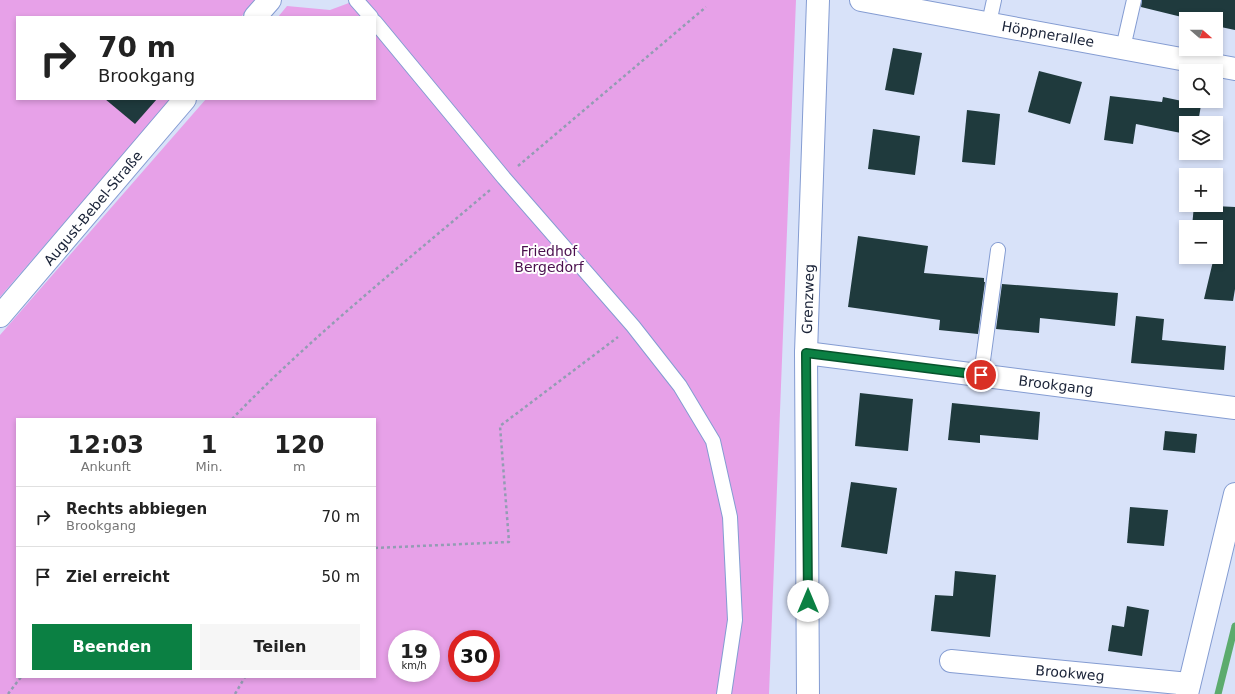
<!DOCTYPE html>
<html lang="de">
<meta charset="utf-8">
<style>
body{margin:0;font-family:"DejaVu Sans",sans-serif;background:#f6f6f6;color:#222;height:100vh;display:flex;flex-direction:column;font-size:15px;white-space:nowrap}
*{box-sizing:border-box;margin:0}
p{font-size:13px;color:#767676}
.icon{flex:none;width:22px;height:22px;fill:none;stroke:currentColor;stroke-width:2;stroke-linecap:round;stroke-linejoin:round}
.map{position:relative;flex:1;overflow:hidden}
.details{position:absolute;left:16px;top:418px;width:360px;height:260px;display:flex;flex-direction:column;background:#fff;border-radius:0px;box-shadow:0 2px 6px #0003}
.details>*{flex:none}
.banner{position:absolute;left:16px;top:16px;width:360px;height:84px;border-radius:0px;box-shadow:0 2px 6px #0003;background:#fff;color:#222;overflow:hidden}
.needle{width:26px;rotate:110deg}
.controls{position:absolute;left:1179px;top:12px;display:grid;gap:8px}
.controls a{display:grid;place-items:center;width:44px;height:44px;border-radius:0px;background:#fff;box-shadow:0 2px 6px #0003;font-size:20px}
.speed{position:absolute;left:388px;top:630px;display:flex;gap:8px;font-size:20px;font-weight:700;text-align:center}
.speed>*{display:grid;place-content:center;width:52px;height:52px;border-radius:50%;background:#fff;box-shadow:0 2px 6px #0003;line-height:1}
.speed small{font-size:10px;font-weight:400}
.speed .limit{border:6px solid #d22;background:#fff;color:#111}
.pin{position:absolute;display:grid;place-items:center;width:34px;height:34px;color:#fff;margin:-17px;border:2px solid #fff;border-radius:50%;box-shadow:0 1px 4px #0007}
.me{position:absolute;width:44px;margin:-22px;rotate:0deg;stroke-linejoin:round;filter:drop-shadow(0 0 3px #0008)}
.turn{display:flex;align-items:center;gap:14px;height:84px;padding:0 16px;font-size:18px}
.turn .icon{width:52px;height:52px;stroke-width:2.5}
.turn b{display:block;font-size:28px;line-height:34px}
.eta{display:flex;justify-content:space-evenly;align-items:center;height:68px;text-align:center}
.eta b{font-size:24px;font-weight:700;line-height:28px}
.primary-button{display:flex;gap:8px;margin-top:auto;padding:8px 16px}
.primary-button a{flex:1;height:46px;border-radius:0px;background:#0b8043;color:#fff;font-size:16px;font-weight:700;line-height:46px;text-align:center}
.primary-button a+a{background:#f6f6f6;color:#222}
ul{padding:0;list-style:none}
li{display:flex;align-items:center;gap:12px;height:60px;padding:0 16px;border-top:1px solid #e0e0e0}
li div{flex:1}
li b{display:block;font-size:15px}
li em{font-style:normal}
.map>svg:first-child{display:block}
</style>
<div class="map">
<svg width="1235" height="694" viewBox="0 0 1235 694">
<rect width="100%" height="100%" fill="#d8e2f9"/>
<g fill="#e7a1e8" fill-rule="evenodd">
<path d="M 0,0 L 256,0 L 241,17 L 17,17 L 17,99 L 171,99 L 0,297 Z"/>
<path d="M 357,0 L 796,0 L 769,694 L 0,694 L 0,335 L 206,99 L 375,99 L 375,17 L 278,17 L 287,6 L 330,10 ZM 17,419 L 375,419 L 375,677 L 17,677 ZM 397,639 L 431,639 L 431,673 L 397,673 ZM 457,639 L 491,639 L 491,673 L 457,673 Z"/>
</g>
<g fill="none" stroke-linecap="round" stroke-linejoin="round">
<path stroke="#5cab6d" stroke-width="7" d="M 1218,694 L 1235,626"/>
</g>
<g fill="#1f3a3d">
<path d="M 1142,0 L 1235,0 L 1235,30 L 1216,26 L 1216,19 L 1190,19 L 1141,7 Z"/>
<path d="M 893,48 L 922,53 L 914,95 L 885,90 Z"/>
<path d="M 1039,71 L 1082,82 L 1070,124 L 1028,112 Z"/>
<path d="M 1110,96 L 1162,102 L 1163,97 L 1201,105 L 1198,123 L 1186,123 L 1186,134 L 1136,124 L 1133,144 L 1104,140 Z"/>
<path d="M 105,99 L 157,99 L 135,124 Z"/>
<path d="M 967,110 L 1000,114 L 995,165 L 962,162 Z"/>
<path d="M 873,129 L 920,136 L 915,175 L 868,169 Z"/>
<path d="M 1194,205 L 1235,207 L 1235,289 L 1233,301 L 1204,299 L 1214,257 L 1216,257 L 1216,227 L 1192,227 Z"/>
<path d="M 858,236 L 928,246 L 924,273 L 984,278 L 984,282 L 985,282 L 978,334 L 939,330 L 940,320 L 848,307 Z"/>
<path d="M 1002,284 L 1118,293 L 1115,326 L 1040,318 L 1039,333 L 996,329 Z"/>
<path d="M 1136,316 L 1164,319 L 1162,340 L 1226,346 L 1224,370 L 1131,363 Z"/>
<path d="M 860,393 L 913,399 L 908,451 L 855,446 Z"/>
<path d="M 952,403 L 1040,412 L 1038,440 L 980,435 L 980,443 L 948,440 Z"/>
<path d="M 1165,431 L 1197,434 L 1195,453 L 1163,450 Z"/>
<path d="M 851,482 L 897,488 L 887,554 L 841,547 Z"/>
<path d="M 1130,507 L 1168,510 L 1164,546 L 1127,543 Z"/>
<path d="M 955,571 L 996,575 L 990,637 L 931,631 L 935,595 L 953,596 Z"/>
<path d="M 1127,606 L 1149,610 L 1142,656 L 1108,651 L 1112,625 L 1124,627 Z"/>
</g>
<g fill="none" stroke-linecap="round" stroke-linejoin="round">
<g stroke="#849cd2" stroke-width="16">
<g id="service">
<path d="M 356,0 L 371,17"/>
<path d="M 375,22 L 504,178 L 633,326 L 680,386 L 713,441 L 730,517 L 735,620 L 724,694"/>
<path d="M 989,23 L 994,0"/>
<path d="M 1123,48 L 1134,0"/>
<path d="M 981,375 L 998,250"/>
</g>
</g>
<g stroke="#849cd2" stroke-width="24">
<g id="minor">
<path d="M 861,0 L 1235,69"/>
<path d="M 255,17 L 270,0"/>
<path d="M 0,316 L 185,99"/>
<path d="M 806,353 L 1235,408"/>
<path d="M 951,661 L 1189,684"/>
<path d="M 808,694 L 806,353 L 818,0"/>
<path d="M 1187,694 L 1235,494"/>
</g>
</g>
<g stroke="#939cb3" stroke-width="2.5" stroke-dasharray="3 3" stroke-linecap="butt">
<path d="M 518,166 L 706,7"/>
<path d="M 232,419 C 312,336 403,264 490,190"/>
<path d="M 375,548 L 509,542 L 500,426 L 618,337"/>
<path d="M 8,694 L 21,677"/>
<path d="M 235,694 L 245,677"/>
</g>
<use href="#service" stroke="#fff" stroke-width="14"/>
<use href="#minor" stroke="#fff" stroke-width="22"/>
</g>
<g fill="none" stroke-linecap="round" stroke-linejoin="round">
<g stroke="#07532c" stroke-width="10">
<path id="route" d="M 808,601 L 806,353 L 981,375"/>
</g>
<use href="#route" stroke="#0b8043" stroke-width="7"/>
</g>
<g text-anchor="middle" stroke-width="4" stroke-linejoin="round" paint-order="stroke">
<g font-size="14" fill="#192237" stroke="#fff">
<text transform="translate(1048 34) rotate(10)" y="5">Höppnerallee</text>
<text transform="translate(93 208) rotate(-50)" y="5">August-Bebel-Straße</text>
<text transform="translate(808 299) rotate(-88)" y="5">Grenzweg</text>
<text transform="translate(1056 385) rotate(7)" y="5">Brookgang</text>
<text transform="translate(1070 673) rotate(5)" y="5">Brookweg</text>
</g>
<g font-size="14" fill="#4b104e" stroke="#fff">
<text x="549" y="256">Friedhof<tspan x="549" dy="16">Bergedorf</tspan></text>
</g>
</g>
</svg>
<div class="controls">
<a><svg class="needle" viewBox="-14 -14 28 28"><path d="M0-13l5 13h-10z" fill="#e53935"/><path d="M0 13l5-13h-10z" fill="#767676"/></svg></a>
<a><svg class="icon" aria-label="search" viewBox="0 0 24 24"><circle cx="10" cy="10" r="6"/><path d="M15 15l6 6"/></svg></a>
<a><svg class="icon" aria-label="layers" viewBox="0 0 24 24"><path d="M12 4l9 5-9 5-9-5zM3 14l9 5 9-5"/></svg></a>
<a>+</a>
<a>−</a>
</div>
<div class="speed"><div>19<small>km/h</small></div><div class="limit">30</div></div>
<div class="pin" style="left:981px;top:375px;background:#d93025"><svg class="icon" aria-label="arrive" viewBox="0 0 24 24"><path d="M6 21V4h12l-3 4 3 4H6"/></svg></div>
<svg class="me" style="left:808px;top:601px" viewBox="-20 -20 40 40"><circle r="19" fill="#fff"/><path d="M0-13L10 11 0 6-10 11z" fill="#0b8043"/></svg>
<div class="banner">
<div class="turn"><svg class="icon" aria-label="right" viewBox="0 0 24 24"><path d="M7 20v-9h11M14 6l5 5-5 5"/></svg><div><b>70 m</b>Brookgang</div></div>
</div>
<section class="details">
<div class="eta">
<div><b>12:03</b><p>Ankunft</p></div>
<div><b>1</b><p>Min.</p></div>
<div><b>120</b><p>m</p></div>
</div>
<ul>
<li><svg class="icon" aria-label="right" viewBox="0 0 24 24"><path d="M7 20v-9h11M14 6l5 5-5 5"/></svg><div><b>Rechts abbiegen</b><p>Brookgang</p></div><em>70 m</em></li>
<li><svg class="icon" aria-label="arrive" viewBox="0 0 24 24"><path d="M6 21V4h12l-3 4 3 4H6"/></svg><div><b>Ziel erreicht</b></div><em>50 m</em></li>
</ul>
<div class="primary-button"><a>Beenden</a><a>Teilen</a></div>
</section>
</div>
